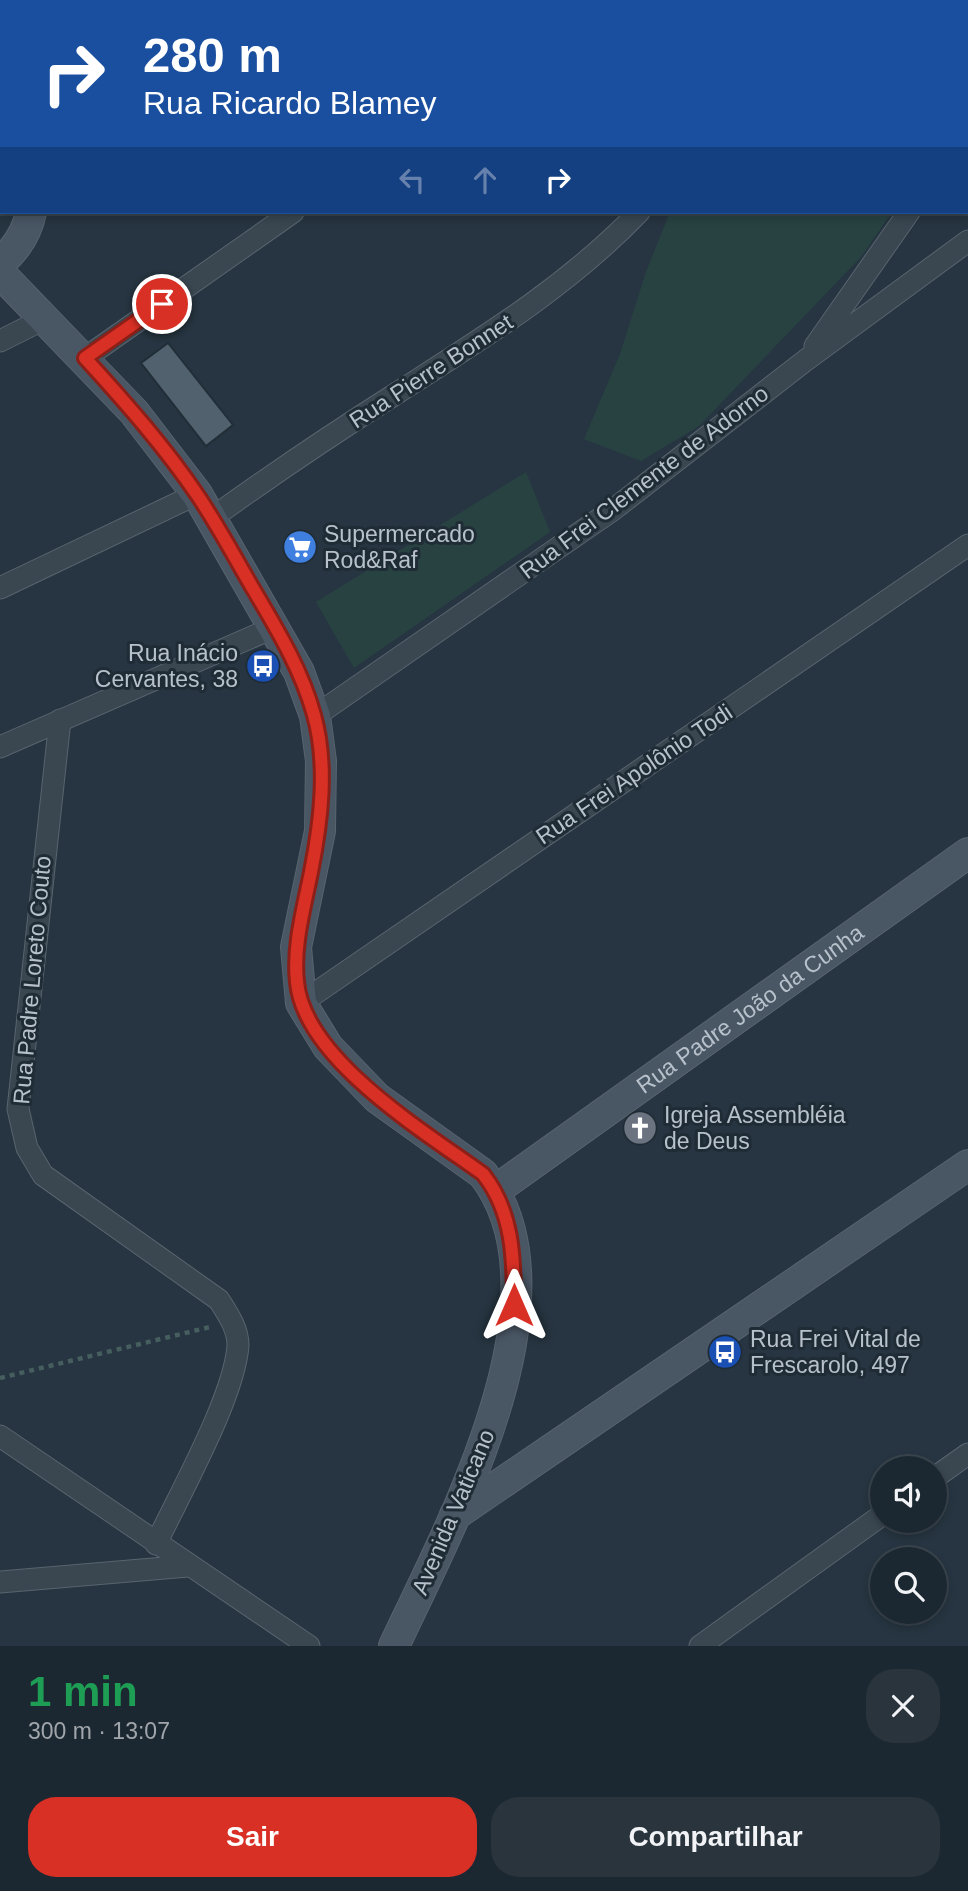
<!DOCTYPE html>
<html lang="pt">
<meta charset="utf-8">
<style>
body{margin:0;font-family:Helvetica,sans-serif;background:#29343d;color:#f1f3f6;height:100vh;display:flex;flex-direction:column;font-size:26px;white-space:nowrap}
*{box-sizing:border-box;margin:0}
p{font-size:23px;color:#a0a6ab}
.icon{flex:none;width:38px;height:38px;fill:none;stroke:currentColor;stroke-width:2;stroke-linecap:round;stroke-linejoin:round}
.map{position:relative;height:1646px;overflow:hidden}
.panel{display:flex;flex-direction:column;background:#1c2831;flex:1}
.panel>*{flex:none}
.hud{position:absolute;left:0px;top:0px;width:970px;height:214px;box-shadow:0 4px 10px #0003,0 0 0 2px #3a444d;background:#1a4fa0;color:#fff;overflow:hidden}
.tools{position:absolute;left:870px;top:1456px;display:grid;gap:14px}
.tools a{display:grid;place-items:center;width:77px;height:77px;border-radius:50%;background:#1c2831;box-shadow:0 4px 10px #0003,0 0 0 2px #3a444d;font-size:35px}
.pin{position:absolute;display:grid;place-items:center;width:60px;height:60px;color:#fff;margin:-30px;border:4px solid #fff;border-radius:50%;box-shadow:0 2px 7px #0007}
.me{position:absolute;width:77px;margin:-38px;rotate:0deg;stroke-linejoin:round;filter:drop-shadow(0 0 5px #0008)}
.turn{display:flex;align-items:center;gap:24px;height:147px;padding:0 28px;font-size:32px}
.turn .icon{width:91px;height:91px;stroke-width:2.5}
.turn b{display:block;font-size:49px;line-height:60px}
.lanes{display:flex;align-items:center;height:66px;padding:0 28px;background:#0003;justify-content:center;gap:35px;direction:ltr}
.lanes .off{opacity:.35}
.round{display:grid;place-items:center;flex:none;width:74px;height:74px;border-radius:28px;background:#29343d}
.overview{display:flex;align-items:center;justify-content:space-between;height:119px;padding:0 28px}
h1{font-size:42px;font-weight:700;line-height:52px;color:#1e9e55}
.primary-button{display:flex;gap:14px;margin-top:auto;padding:14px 28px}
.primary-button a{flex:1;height:80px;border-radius:28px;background:#d93025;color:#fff;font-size:28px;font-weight:700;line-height:80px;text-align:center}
.primary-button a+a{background:#29343d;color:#f1f3f6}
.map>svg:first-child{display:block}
</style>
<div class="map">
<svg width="968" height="1646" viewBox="0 0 968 1646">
<rect width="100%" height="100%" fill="#263541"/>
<g fill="#284242">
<path d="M 670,212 L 892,212 L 861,257 L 699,426 L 641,461 L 584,439 L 620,354 L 646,272 Z"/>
<path d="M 526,472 L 550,532 L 354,668 L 316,602 Z"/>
</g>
<path fill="#51626e" stroke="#212e38" stroke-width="2" d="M 168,343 L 233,425 L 206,446 L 141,363 Z"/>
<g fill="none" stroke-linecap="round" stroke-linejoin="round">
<g stroke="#58646e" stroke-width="23">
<g id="street">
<path d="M 58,0 L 59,2"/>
<path d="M 641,0 L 641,2"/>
<path d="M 905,0 L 907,2"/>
<path d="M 209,2 L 211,0"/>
<path d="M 592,2 L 595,0"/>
<path d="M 968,86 L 968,87"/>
<path d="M 968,136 L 968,135"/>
<path d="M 0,341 L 46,318"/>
<path d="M 815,346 L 909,212"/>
<path d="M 85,358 L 293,212"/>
<path d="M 212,518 C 273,474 334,433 397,393 C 483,338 568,286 639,212"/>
<path d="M 0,588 L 197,494"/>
<path d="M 315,716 L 614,509 L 806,360 L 968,241"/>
<path d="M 60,720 L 18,1109 L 27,1148 L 43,1175 L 219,1300 C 227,1313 238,1328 238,1345 C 235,1396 179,1495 156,1544"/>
<path d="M 0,747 L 275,627"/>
<path d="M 301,1003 L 968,545"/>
<path d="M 0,1436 L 309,1646"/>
<path d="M 934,1478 L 968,1454"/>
<path d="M 0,1582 L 188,1566"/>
<path d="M 700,1646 L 882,1515"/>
</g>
</g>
<g stroke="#58646e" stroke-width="32">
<g id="secondary">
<path d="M 0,123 L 2,125"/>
<path d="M 0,263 C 16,249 27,233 31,212"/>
<path d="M 0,273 L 134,412 L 197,494 L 299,672 L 315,716 L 321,761 L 320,831 L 296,947 L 301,1003 L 328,1047 L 377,1098 L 483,1174 C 577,1296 449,1528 394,1646"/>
<path id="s1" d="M 496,1190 L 968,853"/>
<path d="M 455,1515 L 968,1165"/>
</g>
</g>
<path stroke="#465e5e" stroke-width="4.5" stroke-dasharray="5 5" stroke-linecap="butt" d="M 0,1378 L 210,1327"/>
<use href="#street" stroke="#3a4751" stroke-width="21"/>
<use href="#secondary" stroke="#495664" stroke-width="30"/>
</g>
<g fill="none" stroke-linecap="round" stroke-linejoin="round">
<g stroke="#8d1f18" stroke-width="18">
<path id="route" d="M 162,304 L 85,358 C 125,402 165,447 198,496 C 219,527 236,560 255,592 C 278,631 302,671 314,715 C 328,765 321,822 311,872 C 304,908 293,945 297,982 C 304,1059 425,1132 483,1174 C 513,1212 514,1258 514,1305"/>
</g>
<use href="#route" stroke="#d93025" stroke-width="12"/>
</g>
<defs>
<g id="supermarket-disc" transform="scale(1.75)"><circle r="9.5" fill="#3f7fe0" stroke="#1f2c36"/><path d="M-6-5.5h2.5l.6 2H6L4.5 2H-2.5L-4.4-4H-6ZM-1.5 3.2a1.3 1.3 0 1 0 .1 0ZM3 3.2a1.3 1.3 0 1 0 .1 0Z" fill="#fff"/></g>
<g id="bus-disc" transform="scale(1.75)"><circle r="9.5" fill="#1a4fb4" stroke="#1f2c36"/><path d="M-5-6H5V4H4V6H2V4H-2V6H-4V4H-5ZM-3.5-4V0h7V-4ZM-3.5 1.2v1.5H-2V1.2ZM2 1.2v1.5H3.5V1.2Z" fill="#fff"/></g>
<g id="church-disc" transform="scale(1.75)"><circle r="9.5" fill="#6b7280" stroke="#1f2c36"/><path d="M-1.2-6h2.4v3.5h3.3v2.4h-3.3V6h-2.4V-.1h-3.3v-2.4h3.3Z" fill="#fff"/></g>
</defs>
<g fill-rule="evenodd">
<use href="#supermarket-disc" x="300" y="547"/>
<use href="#bus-disc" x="263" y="666"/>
<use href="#church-disc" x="640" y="1128"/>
<use href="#bus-disc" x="725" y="1352"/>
</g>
<g text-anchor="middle" stroke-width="6" stroke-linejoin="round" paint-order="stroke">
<g font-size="23" fill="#b7c1cb" stroke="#1f2c36">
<text transform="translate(431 371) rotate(-33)" y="8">Rua Pierre Bonnet</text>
<text transform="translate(644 482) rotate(-37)" y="8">Rua Frei Clemente de Adorno</text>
<text transform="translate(634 774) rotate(-34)" y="8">Rua Frei Apolônio Todi</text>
<text transform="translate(32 980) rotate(-85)" y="8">Rua Padre Loreto Couto</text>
<text dy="8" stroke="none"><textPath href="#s1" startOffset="312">Rua Padre João da Cunha</textPath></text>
<text transform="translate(453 1512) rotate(-67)" y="8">Avenida Vaticano</text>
</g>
<g font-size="23" fill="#b7c1cb" stroke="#1f2c36" text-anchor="start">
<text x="324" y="542">Supermercado<tspan x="324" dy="26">Rod&amp;Raf</tspan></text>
<text x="238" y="661" text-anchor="end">Rua Inácio<tspan x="238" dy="26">Cervantes, 38</tspan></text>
<text x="664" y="1123">Igreja Assembléia<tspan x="664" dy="26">de Deus</tspan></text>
<text x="750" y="1347">Rua Frei Vital de<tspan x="750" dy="26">Frescarolo, 497</tspan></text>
</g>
</g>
</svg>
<div class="tools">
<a><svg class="icon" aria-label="sound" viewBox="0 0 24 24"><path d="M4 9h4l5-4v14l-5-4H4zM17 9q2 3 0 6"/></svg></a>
<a><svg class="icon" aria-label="search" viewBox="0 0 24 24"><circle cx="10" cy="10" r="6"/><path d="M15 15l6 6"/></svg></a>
</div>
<div class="pin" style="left:162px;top:304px;background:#d93025"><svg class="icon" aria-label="arrive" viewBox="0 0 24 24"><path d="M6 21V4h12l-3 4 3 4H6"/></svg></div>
<svg class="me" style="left:514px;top:1305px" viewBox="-20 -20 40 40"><path d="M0-17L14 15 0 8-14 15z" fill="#d93025" stroke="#fff" stroke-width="4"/></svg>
<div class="hud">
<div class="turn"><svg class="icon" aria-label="right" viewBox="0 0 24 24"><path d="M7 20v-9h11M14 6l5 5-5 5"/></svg><div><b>280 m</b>Rua Ricardo Blamey</div></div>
<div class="lanes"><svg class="icon off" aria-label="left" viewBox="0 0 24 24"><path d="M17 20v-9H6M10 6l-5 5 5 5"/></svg><svg class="icon off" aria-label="ahead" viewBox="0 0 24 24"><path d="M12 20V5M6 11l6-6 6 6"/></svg><svg class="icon" aria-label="right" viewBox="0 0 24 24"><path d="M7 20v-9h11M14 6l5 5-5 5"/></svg></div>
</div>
</div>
<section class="panel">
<div class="overview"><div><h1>1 min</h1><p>300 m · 13:07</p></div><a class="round"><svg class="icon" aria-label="close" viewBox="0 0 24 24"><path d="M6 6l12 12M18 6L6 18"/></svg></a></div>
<div class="primary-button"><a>Sair</a><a>Compartilhar</a></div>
</section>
